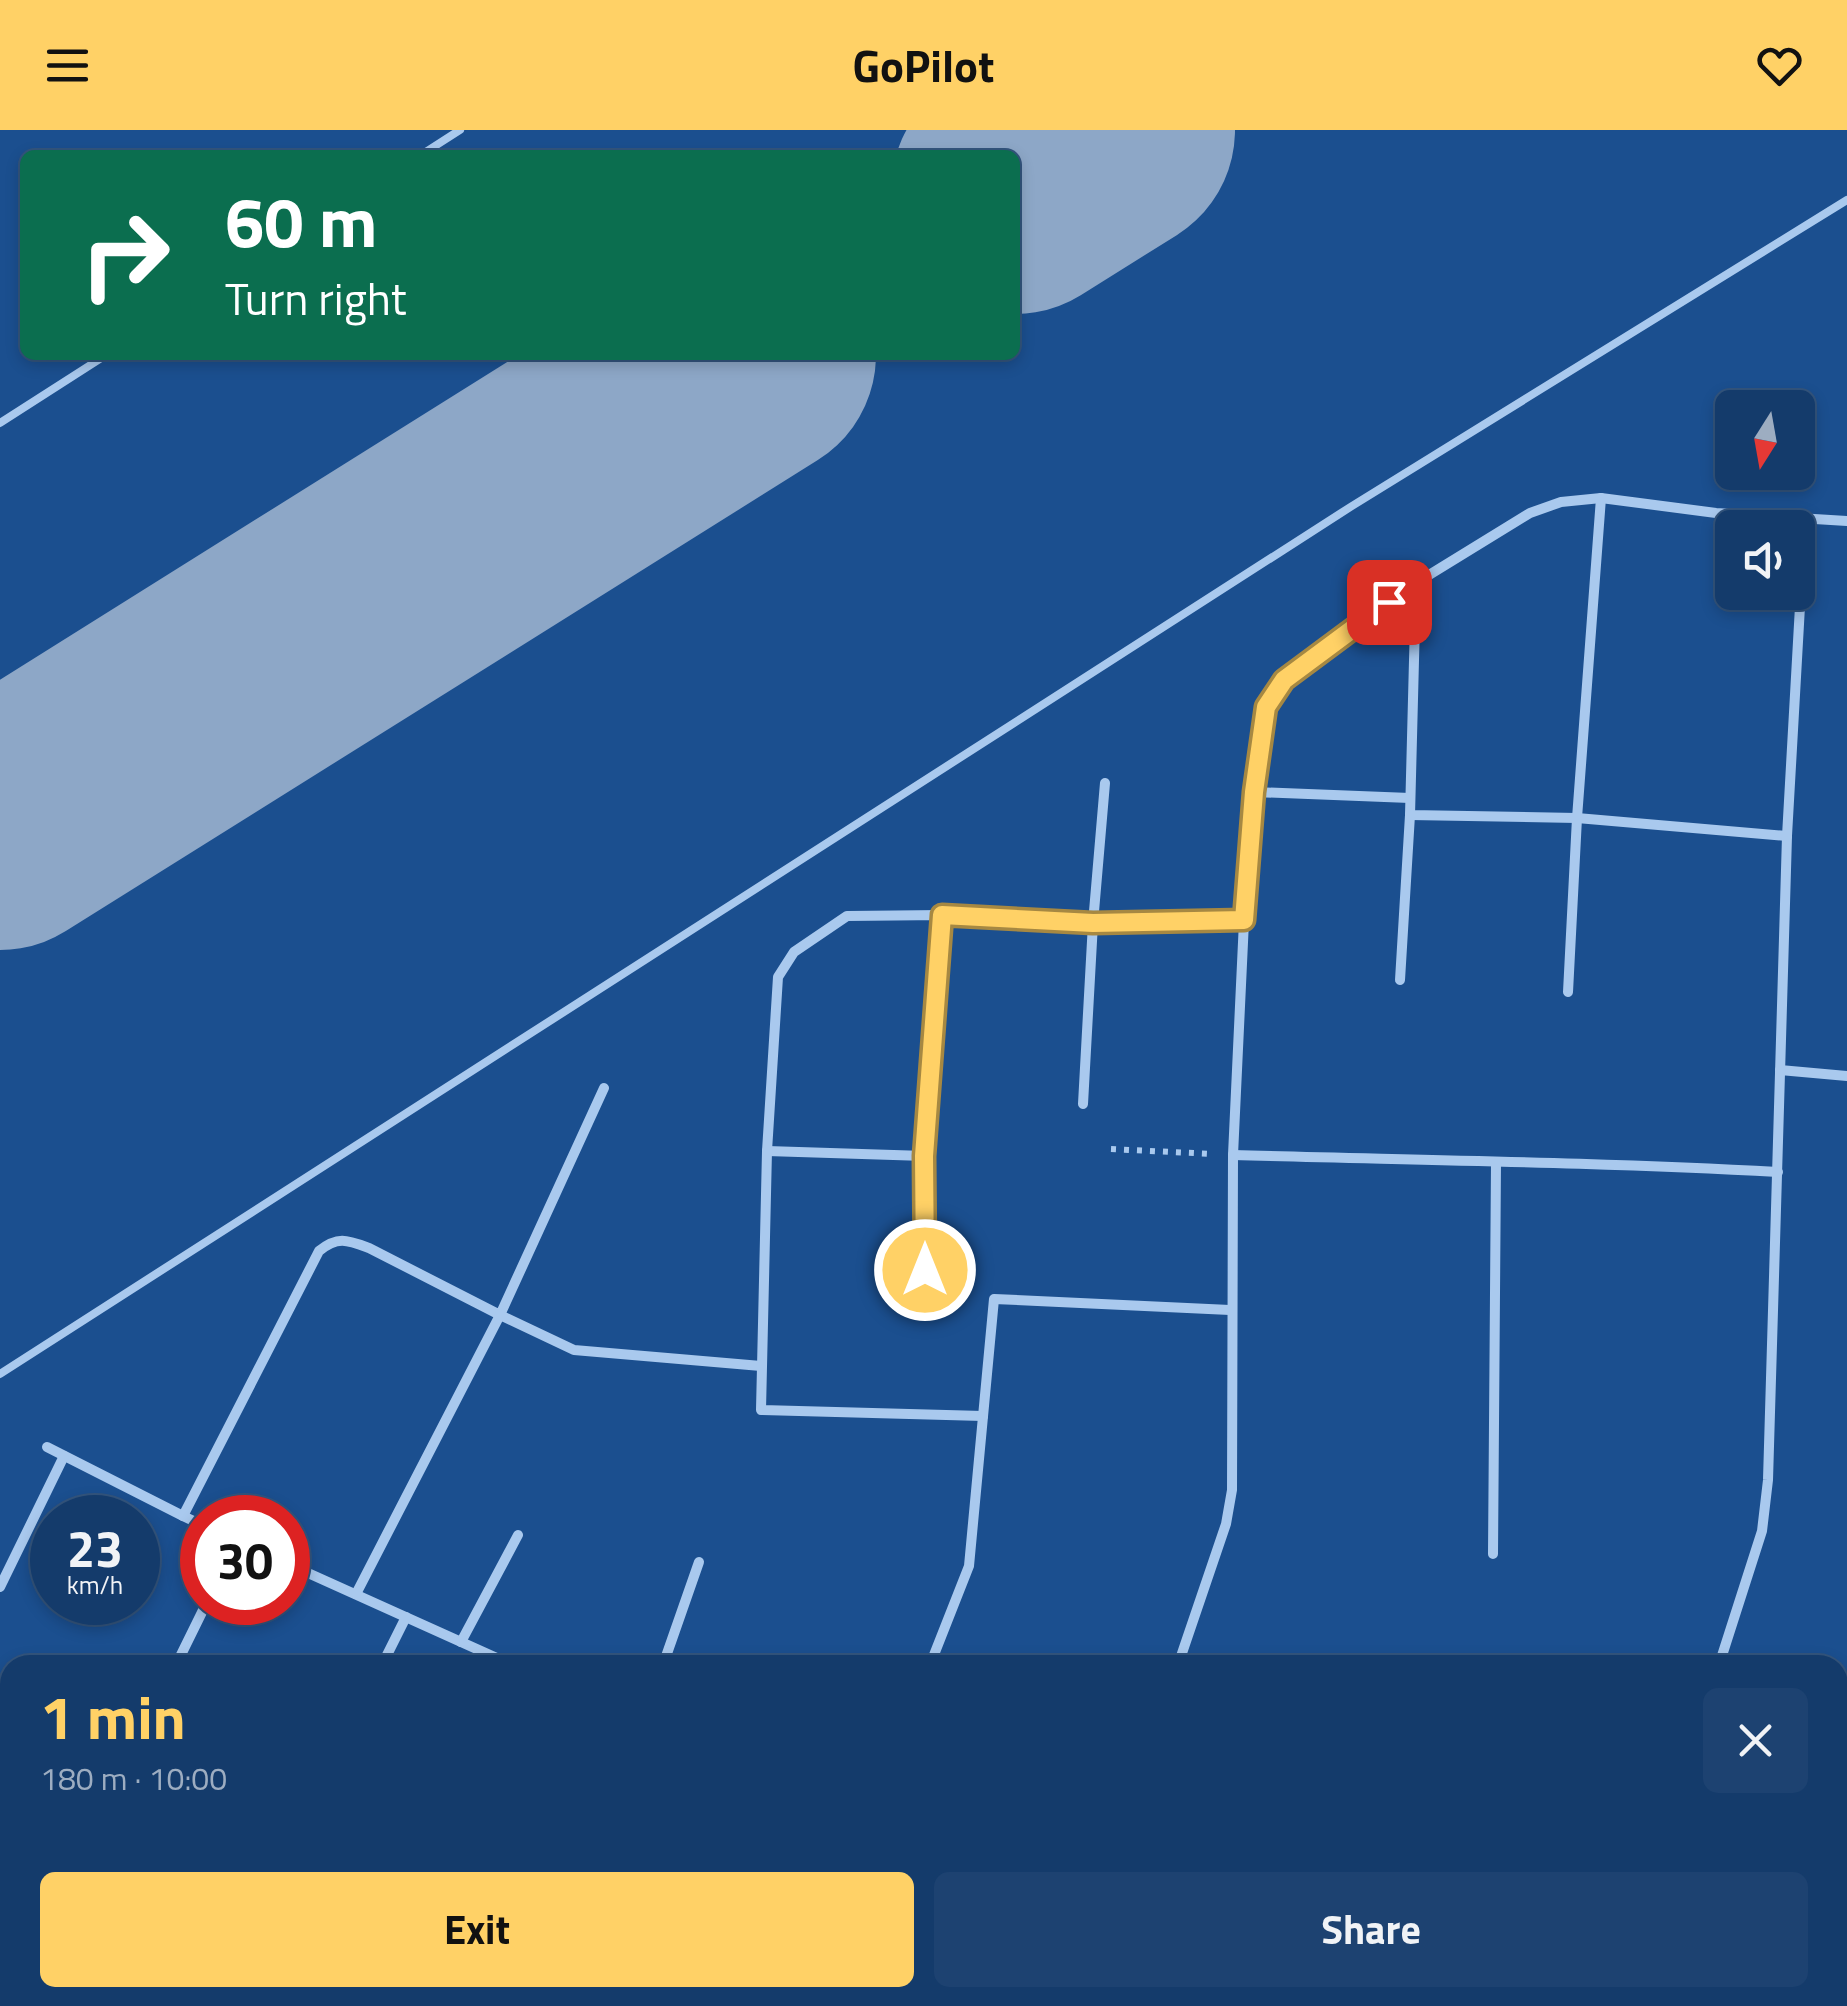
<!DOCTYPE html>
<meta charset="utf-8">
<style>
body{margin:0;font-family:"Titillium Web",sans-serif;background:#1d4271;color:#f1f3f6;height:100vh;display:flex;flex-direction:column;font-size:38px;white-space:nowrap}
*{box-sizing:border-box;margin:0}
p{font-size:32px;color:#9dadc1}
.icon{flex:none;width:55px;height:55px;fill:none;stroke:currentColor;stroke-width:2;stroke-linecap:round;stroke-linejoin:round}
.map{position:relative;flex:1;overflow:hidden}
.sheet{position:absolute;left:0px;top:1525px;width:1848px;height:352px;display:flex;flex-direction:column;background:#143b6b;border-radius:30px 30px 0 0;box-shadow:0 5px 15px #0003,0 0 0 2px #33557e}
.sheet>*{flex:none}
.guide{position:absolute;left:20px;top:20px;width:1000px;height:210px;border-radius:15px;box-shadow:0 5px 15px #0003,0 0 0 2px #33557e;background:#0b6e4f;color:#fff;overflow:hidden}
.needle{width:65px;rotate:191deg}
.fabs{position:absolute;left:1715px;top:260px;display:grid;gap:20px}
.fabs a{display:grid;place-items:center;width:100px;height:100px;border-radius:15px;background:#143b6b;box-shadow:0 5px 15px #0003,0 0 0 2px #33557e;font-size:50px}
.speed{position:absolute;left:30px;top:1365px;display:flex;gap:20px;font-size:50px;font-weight:700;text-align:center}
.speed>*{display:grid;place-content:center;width:130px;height:130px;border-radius:50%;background:#143b6b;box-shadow:0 5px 15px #0003,0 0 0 2px #33557e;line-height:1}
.speed small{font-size:25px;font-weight:400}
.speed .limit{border:15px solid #d22;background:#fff;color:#111}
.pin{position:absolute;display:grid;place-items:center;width:85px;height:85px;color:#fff;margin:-42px;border-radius:20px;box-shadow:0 5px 15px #0006}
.me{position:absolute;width:110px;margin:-55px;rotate:0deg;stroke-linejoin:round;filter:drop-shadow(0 0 8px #0008)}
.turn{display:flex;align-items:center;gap:35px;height:210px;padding:0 40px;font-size:45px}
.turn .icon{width:130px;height:130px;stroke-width:2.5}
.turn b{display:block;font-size:70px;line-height:85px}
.round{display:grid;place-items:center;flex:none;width:105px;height:105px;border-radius:15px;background:#1d4271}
.overview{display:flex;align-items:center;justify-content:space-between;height:170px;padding:0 40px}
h1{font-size:60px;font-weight:700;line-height:75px;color:#ffd166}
.action{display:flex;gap:20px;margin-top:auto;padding:20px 40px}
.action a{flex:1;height:115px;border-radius:15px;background:#ffd166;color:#111;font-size:40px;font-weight:700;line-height:115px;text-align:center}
.action a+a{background:#1d4271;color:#f1f3f6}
header{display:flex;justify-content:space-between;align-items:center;height:130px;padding:0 40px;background:#ffd166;color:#111;font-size:45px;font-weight:700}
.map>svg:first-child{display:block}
</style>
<header><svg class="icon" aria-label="menu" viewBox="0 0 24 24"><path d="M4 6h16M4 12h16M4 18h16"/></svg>GoPilot<svg class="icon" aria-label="heart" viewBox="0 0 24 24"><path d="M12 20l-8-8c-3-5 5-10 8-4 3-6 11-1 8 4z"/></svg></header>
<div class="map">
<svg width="1847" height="1876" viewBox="0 0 1847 1876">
<rect width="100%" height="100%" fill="#1b4f8f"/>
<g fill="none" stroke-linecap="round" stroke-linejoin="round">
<g stroke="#8da7c7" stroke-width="248">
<path d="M 1015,60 L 1111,0"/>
<path d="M 0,696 L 752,225"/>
</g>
<path stroke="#a9c9ee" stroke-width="6" stroke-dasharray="5 8" stroke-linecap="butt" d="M 1111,1019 L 1212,1024"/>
<g stroke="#a9c9ee" stroke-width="8">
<path d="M 421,25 L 460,0"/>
<path d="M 0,293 L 106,225"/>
<path d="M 0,1244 L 1352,376 L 1847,70"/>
</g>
<g stroke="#a9c9ee" stroke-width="10">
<path d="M 1416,453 L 1410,685 L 1577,688 L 1787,706"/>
<path d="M 1254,662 L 1410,668"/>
<path d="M 1400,850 L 1410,685"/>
<path d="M 1568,862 L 1577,688 L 1601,368"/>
<path d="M 1780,940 L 1847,946"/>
<path d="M 1083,974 L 1093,793 L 1105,653"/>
<path d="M 767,1021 L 925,1026 L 942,785"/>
<path d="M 1233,1025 C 1415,1030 1596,1032 1778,1042"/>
<path d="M 925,1026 L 925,1140"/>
<path d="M 983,1286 L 761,1280 L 767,1021 L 778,847 L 794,822 L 847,786 L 942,785 L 1093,793 L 1244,791"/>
<path d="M 47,1317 L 183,1386"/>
<path d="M 202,1395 L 183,1386 L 319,1121 C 338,1106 347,1110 369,1118 L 500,1185 L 604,958"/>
<path d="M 1493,1424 L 1496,1033"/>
<path d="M 288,1434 L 512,1535"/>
<path d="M 0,1457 L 64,1326"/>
<path d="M 356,1464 L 500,1185 L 574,1220 L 761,1236"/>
<path d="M 461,1512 L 518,1405"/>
<path d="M 176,1535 L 207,1472"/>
<path d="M 382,1535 L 406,1487"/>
<path d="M 663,1535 L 699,1432"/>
<path d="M 930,1535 L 969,1436 L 994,1169 L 1230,1180"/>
<path d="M 1178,1535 L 1226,1394 L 1232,1360 L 1233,1025 L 1244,791 L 1254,662 L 1266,577 L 1284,550 L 1416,453 L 1530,383 L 1561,372 L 1601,368 L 1716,383 L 1847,391"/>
<path d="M 1719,1535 L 1762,1401 L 1768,1350 L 1787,706 L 1805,388"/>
<path d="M 0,1718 L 10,1723"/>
<path d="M 1838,1823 L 1847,1828"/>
<path d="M 298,1868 L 315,1876"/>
<path d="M 541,1868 L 559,1876"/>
<path d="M 1279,1868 L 1299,1876"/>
<path d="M 5,1876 L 10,1867"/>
<path d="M 210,1876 L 215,1868"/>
<path d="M 411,1876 L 415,1868"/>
<path d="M 792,1876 L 796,1868"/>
<path d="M 1047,1876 L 1051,1868"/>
<path d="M 1582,1876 L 1586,1868"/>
</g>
</g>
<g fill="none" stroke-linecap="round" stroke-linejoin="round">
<g stroke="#a68842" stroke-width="25">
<path id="route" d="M 925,1140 L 924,1026 L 942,785 L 1093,793 L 1244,790 L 1254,662 L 1266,577 L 1284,550 L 1389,472"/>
</g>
<use href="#route" stroke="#ffd166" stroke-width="18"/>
</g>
</svg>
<div class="fabs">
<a><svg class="needle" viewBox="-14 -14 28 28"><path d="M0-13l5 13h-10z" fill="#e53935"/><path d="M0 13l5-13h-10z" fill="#9dadc1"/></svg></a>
<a><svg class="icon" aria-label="sound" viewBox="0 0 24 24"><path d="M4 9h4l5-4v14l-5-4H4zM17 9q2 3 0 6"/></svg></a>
</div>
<div class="speed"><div>23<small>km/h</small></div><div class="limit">30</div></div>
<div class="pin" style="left:1389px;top:472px;background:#d93025"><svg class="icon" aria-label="arrive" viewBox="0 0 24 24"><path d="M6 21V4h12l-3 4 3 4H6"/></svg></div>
<svg class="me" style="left:925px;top:1140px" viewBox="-20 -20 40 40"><circle r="17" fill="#ffd166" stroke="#fff" stroke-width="3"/><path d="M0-11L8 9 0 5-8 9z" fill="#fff"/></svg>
<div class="guide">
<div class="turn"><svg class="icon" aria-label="right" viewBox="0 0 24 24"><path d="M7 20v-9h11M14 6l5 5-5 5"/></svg><div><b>60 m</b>Turn right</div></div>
</div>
<section class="sheet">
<div class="overview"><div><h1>1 min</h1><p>180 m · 10:00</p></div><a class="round"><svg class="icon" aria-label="close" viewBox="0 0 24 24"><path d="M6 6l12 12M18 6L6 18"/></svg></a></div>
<div class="action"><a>Exit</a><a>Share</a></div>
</section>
</div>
